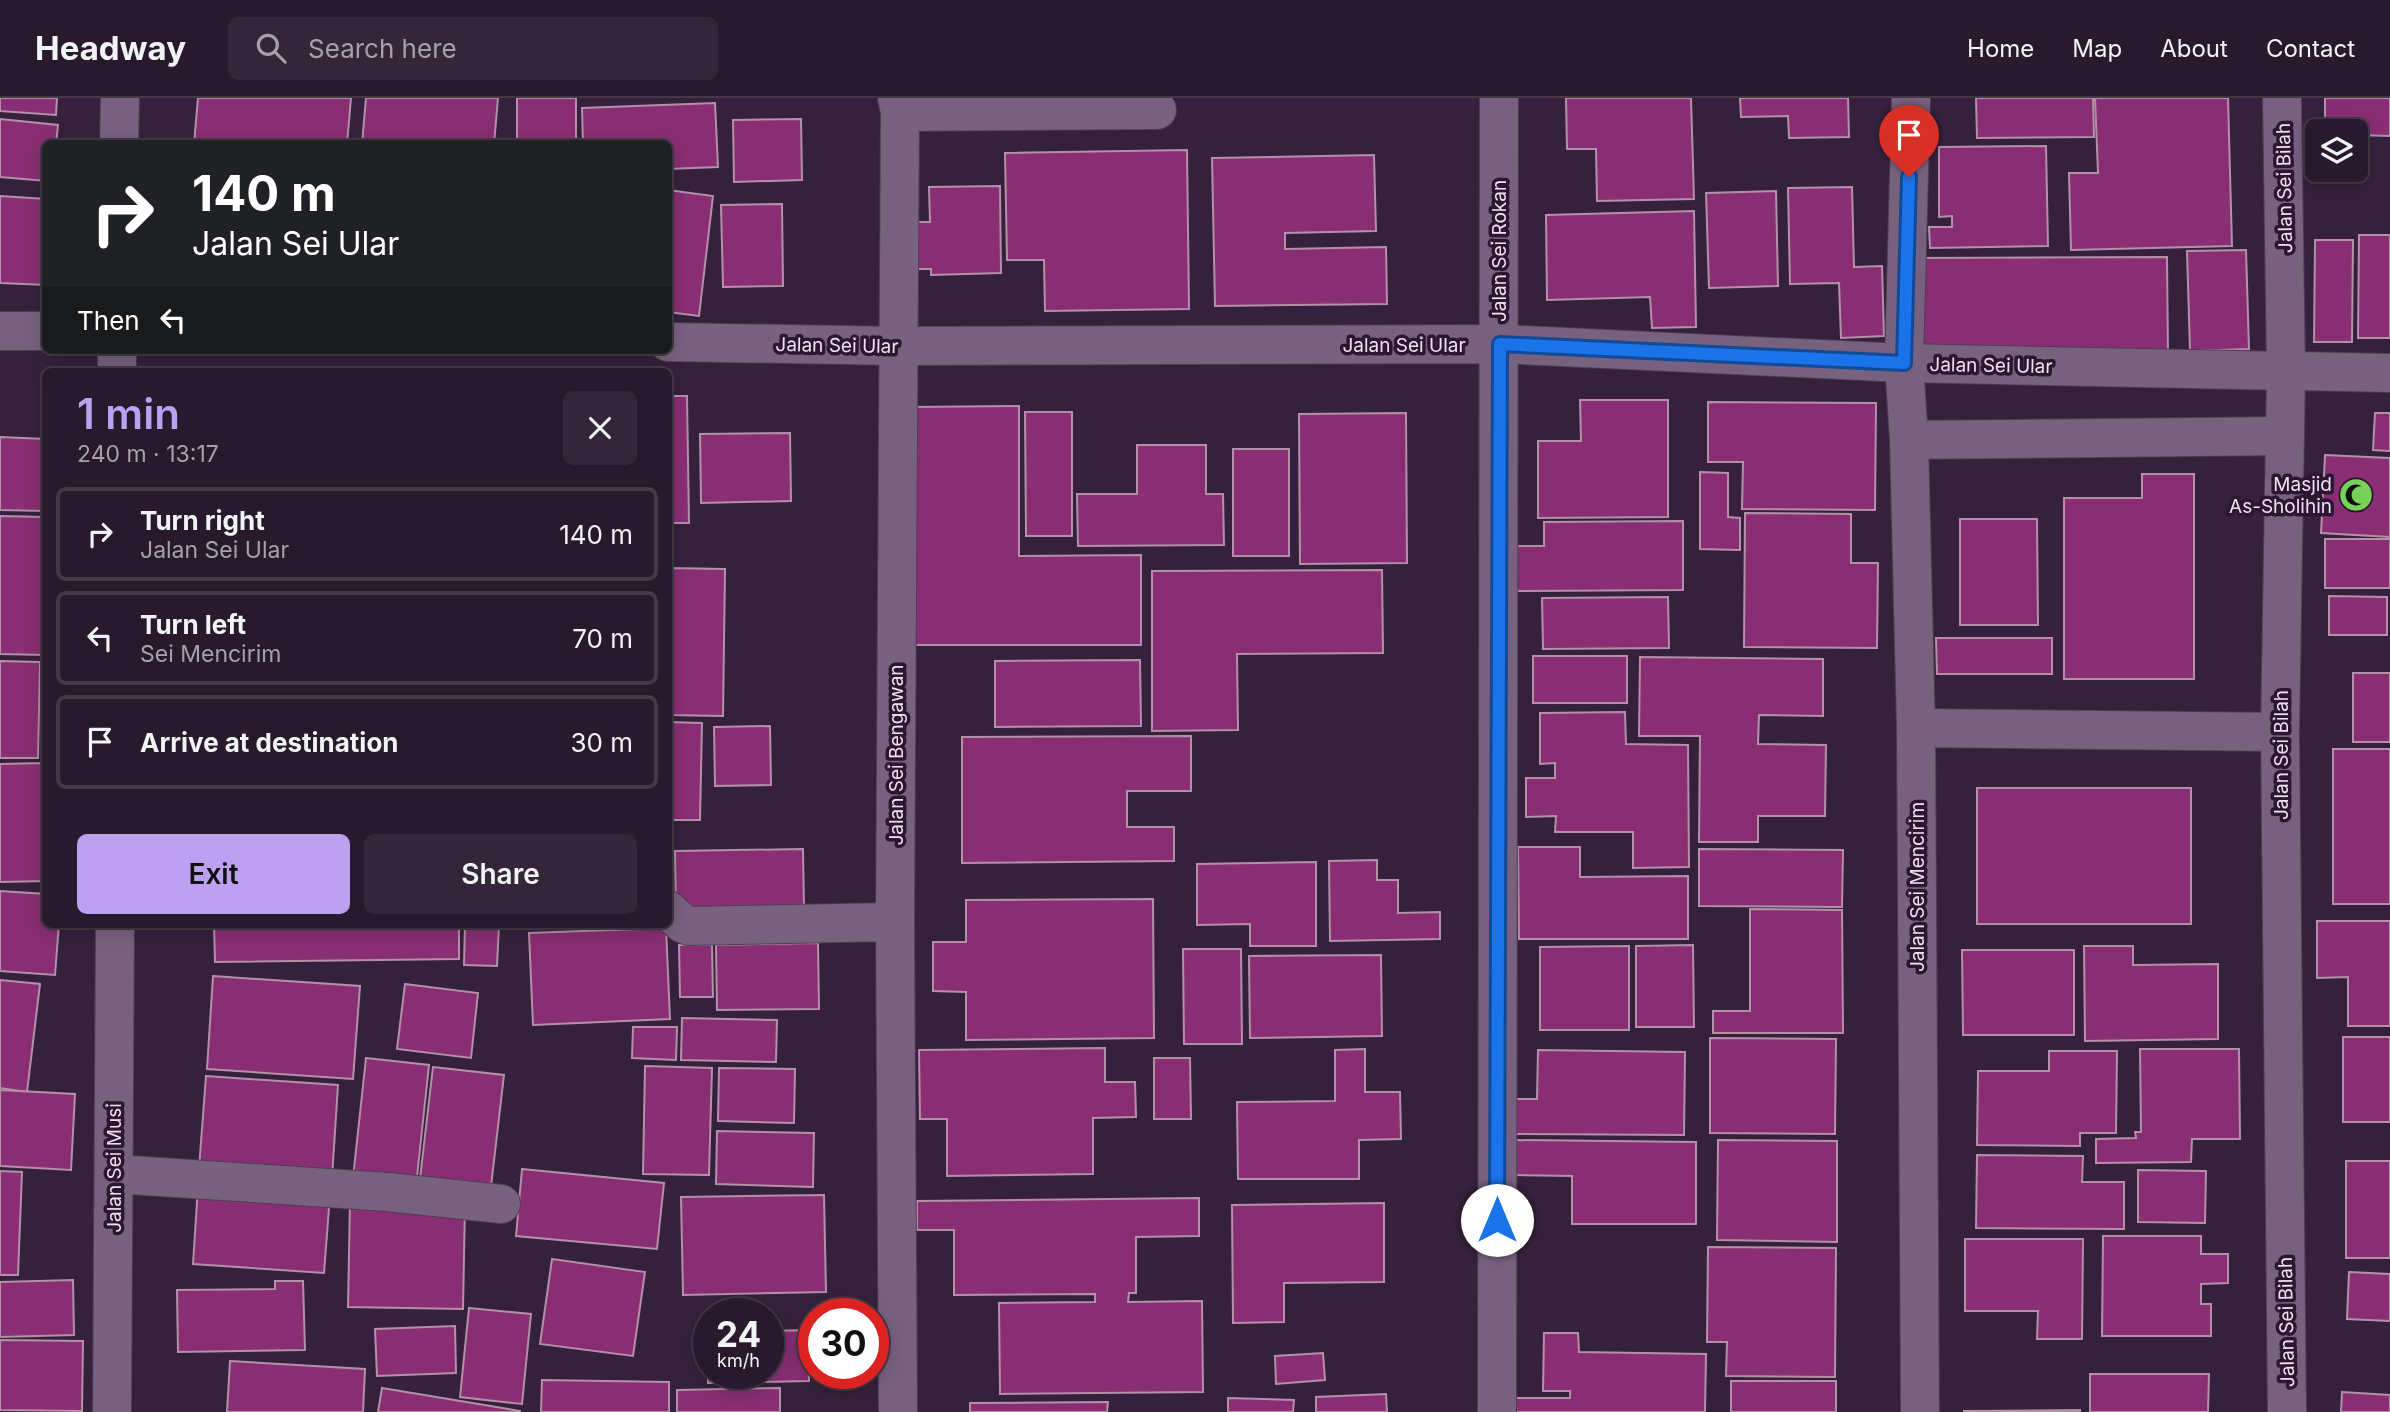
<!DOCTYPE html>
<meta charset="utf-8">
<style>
body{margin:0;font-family:Inter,sans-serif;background:#342638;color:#f1f3f6;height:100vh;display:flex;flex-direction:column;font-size:26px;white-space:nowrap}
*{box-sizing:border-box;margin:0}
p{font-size:23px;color:#a5a0a9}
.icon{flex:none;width:38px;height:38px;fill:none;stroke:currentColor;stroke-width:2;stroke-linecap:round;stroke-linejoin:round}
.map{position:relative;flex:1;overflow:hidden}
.side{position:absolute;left:42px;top:270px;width:630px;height:560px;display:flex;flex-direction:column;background:#28192c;border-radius:10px;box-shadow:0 4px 18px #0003,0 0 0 2px #443848}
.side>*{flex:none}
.banner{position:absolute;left:42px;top:42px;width:630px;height:214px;border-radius:10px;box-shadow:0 4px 18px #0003,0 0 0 2px #443848;background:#202124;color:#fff;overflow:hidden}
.fabs{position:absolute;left:2305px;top:21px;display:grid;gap:14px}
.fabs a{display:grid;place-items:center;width:63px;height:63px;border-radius:10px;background:#28192c;box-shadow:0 4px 18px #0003,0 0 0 2px #443848;font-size:35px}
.speed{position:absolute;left:693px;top:1200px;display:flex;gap:14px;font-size:35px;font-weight:700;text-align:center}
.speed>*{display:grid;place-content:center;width:91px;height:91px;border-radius:50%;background:#28192c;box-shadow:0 4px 18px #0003,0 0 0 2px #443848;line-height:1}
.speed small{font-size:18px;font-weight:400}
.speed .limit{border:10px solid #d22;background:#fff;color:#111}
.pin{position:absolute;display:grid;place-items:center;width:60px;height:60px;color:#fff;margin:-72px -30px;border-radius:50% 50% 50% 0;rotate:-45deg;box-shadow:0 0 7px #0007}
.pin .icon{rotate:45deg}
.me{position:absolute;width:77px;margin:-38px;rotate:0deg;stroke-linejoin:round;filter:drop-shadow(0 0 5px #0008)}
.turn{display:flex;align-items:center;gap:24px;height:147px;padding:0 35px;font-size:32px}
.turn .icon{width:91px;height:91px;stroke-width:2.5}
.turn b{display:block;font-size:49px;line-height:60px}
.then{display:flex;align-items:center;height:66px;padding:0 35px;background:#0003;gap:14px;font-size:26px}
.round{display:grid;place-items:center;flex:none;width:74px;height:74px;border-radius:10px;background:#342638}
.overview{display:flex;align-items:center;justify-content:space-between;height:119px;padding:0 35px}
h1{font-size:42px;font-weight:600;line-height:52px;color:#bca0f2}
.button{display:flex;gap:14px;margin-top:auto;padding:14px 35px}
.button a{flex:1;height:80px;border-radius:10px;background:#bca0f2;color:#111;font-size:28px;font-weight:600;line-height:80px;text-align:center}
.button a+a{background:#342638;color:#f1f3f6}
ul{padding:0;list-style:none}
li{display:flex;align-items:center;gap:21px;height:94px;margin:0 14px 10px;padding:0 21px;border:4px solid #443848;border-radius:10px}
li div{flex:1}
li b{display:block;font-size:26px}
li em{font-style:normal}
header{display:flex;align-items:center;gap:42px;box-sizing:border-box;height:98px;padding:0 35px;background:#28192c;border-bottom:2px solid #443848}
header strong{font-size:33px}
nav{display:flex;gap:38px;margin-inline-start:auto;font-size:24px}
.search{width:490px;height:63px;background:#342638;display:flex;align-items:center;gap:18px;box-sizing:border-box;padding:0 24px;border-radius:10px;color:#a5a0a9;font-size:26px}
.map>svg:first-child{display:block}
</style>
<header>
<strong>Headway</strong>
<div class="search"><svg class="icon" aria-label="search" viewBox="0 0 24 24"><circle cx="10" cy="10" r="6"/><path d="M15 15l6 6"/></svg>Search here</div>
<nav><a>Home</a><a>Map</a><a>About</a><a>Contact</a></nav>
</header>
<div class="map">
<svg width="2390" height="1314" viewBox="0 0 2390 1314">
<rect width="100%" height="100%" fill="#35213b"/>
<g fill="#892e73" stroke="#b490a8" stroke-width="2">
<path d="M 0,0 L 57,0 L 56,17 L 0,13 Z"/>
<path d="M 198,0 L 351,0 L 347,46 L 194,46 Z"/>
<path d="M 366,0 L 498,0 L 494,46 L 362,46 Z"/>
<rect x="517" y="0" width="59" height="46"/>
<path d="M 1566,0 L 1691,0 L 1694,101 L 1597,103 L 1596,51 L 1567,51 Z"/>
<path d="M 1740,0 L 1848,0 L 1849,39 L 1789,40 L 1788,18 L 1741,19 Z"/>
<path d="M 1976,0 L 2093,0 L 2094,39 L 1977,40 Z"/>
<path d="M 2095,0 L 2228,0 L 2232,148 L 2071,152 L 2069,75 L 2098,75 Z"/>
<path d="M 2325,0 L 2390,0 L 2390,38 L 2356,37 L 2356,33 L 2325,33 Z"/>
<path d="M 715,5 L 718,69 L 668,71 L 668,46 L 583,46 L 582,10 Z"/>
<path d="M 0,21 L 58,27 L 56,46 L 46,46 L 46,83 L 0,79 Z"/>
<path d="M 801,21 L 802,82 L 734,84 L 733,22 Z"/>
<path d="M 2046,48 L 2048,148 L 1930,150 L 1929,129 L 1952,129 L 1952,118 L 1939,119 L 1939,49 Z"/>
<path d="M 1187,52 L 1189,211 L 1045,213 L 1044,162 L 1007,162 L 1005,55 Z"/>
<path d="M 1374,57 L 1376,133 L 1285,135 L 1285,151 L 1386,149 L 1387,206 L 1215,208 L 1212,60 Z"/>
<path d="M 1000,88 L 1001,175 L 931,177 L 931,171 L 912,171 L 911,124 L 930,124 L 929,89 Z"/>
<path d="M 1852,89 L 1854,169 L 1882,168 L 1884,238 L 1841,240 L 1839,185 L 1790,186 L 1788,90 Z"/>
<path d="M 668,92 L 713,98 L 699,218 L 668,214 Z"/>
<path d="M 1776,93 L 1778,188 L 1709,190 L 1706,95 Z"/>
<path d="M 0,98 L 46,101 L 46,187 L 0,185 Z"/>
<path d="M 782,106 L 783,188 L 723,189 L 721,107 Z"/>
<path d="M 1694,113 L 1696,229 L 1652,230 L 1650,199 L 1547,202 L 1546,117 Z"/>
<path d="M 2359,137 L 2390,137 L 2390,240 L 2358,240 Z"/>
<path d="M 2315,142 L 2353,142 L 2352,244 L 2314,244 Z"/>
<path d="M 2246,152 L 2249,251 L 2190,253 L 2187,153 Z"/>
<path d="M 2167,159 L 2168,258 L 1918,260 L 1917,160 Z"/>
<path d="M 668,298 L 687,298 L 689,425 L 668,425 Z"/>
<path d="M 1580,302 L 1668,302 L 1668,419 L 1538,420 L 1538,343 L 1581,343 Z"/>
<path d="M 1708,304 L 1876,305 L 1875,412 L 1742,411 L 1743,364 L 1708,364 Z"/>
<path d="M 1019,308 L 1019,458 L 1141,457 L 1141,547 L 908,547 L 907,309 Z"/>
<path d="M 1025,314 L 1072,314 L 1072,438 L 1026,438 Z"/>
<path d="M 1406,315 L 1407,465 L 1300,466 L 1299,316 Z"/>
<path d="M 2375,315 L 2390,315 L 2390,353 L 2373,352 Z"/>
<path d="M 790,335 L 791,403 L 701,405 L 700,336 Z"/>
<path d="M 0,339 L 46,341 L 46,413 L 0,412 Z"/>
<path d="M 1137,347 L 1206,347 L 1206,396 L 1223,396 L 1224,447 L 1078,448 L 1077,396 L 1137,396 Z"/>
<rect x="1233" y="351" width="56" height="107"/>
<path d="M 2325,357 L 2390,360 L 2390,439 L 2321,435 Z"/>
<path d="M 1700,374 L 1728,375 L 1728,419 L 1740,420 L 1740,452 L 1700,451 Z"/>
<path d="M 2142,376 L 2194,376 L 2194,581 L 2064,581 L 2064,400 L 2142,400 Z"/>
<path d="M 1745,415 L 1851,416 L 1851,465 L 1878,465 L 1877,550 L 1744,549 Z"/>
<path d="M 0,418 L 46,419 L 46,557 L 0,556 Z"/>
<path d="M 1960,421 L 2037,421 L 2038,527 L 1960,527 Z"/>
<path d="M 1683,423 L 1683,492 L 1509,493 L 1509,448 L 1544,448 L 1544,424 Z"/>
<rect x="2325" y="441" width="65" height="49"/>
<path d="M 668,470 L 725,471 L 723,618 L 668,617 Z"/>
<path d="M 1382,472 L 1383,555 L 1237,556 L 1238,632 L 1152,633 L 1152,473 Z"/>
<path d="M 2329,498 L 2387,499 L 2387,537 L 2329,537 Z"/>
<path d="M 1668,499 L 1669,550 L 1543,551 L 1542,500 Z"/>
<path d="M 1936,540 L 2052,540 L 2052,576 L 1937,576 Z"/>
<rect x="1533" y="558" width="94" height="47"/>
<path d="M 1640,559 L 1823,561 L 1823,618 L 1759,617 L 1758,646 L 1826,647 L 1825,718 L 1758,718 L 1758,744 L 1699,744 L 1700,638 L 1639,638 Z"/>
<path d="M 1140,562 L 1141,628 L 995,629 L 995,563 Z"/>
<path d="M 0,563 L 40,564 L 38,660 L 0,660 Z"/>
<rect x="2353" y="575" width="37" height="69"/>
<path d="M 1625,614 L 1626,646 L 1688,647 L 1689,769 L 1633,770 L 1633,734 L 1555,734 L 1556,718 L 1526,719 L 1526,680 L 1555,680 L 1555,665 L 1540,666 L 1540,615 Z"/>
<path d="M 668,624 L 702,625 L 700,722 L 668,722 Z"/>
<path d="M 770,628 L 771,687 L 715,688 L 714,629 Z"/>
<path d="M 1191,638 L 1191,693 L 1127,693 L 1127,729 L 1174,729 L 1174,763 L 962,765 L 962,639 Z"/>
<rect x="2333" y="651" width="57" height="155"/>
<path d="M 46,665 L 46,783 L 0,784 L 0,666 Z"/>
<rect x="1977" y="690" width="214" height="136"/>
<path d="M 1518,749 L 1580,749 L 1580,779 L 1688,778 L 1688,841 L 1519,841 Z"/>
<path d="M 803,751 L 804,811 L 676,813 L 675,753 Z"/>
<path d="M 1699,751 L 1843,752 L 1842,809 L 1699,808 Z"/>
<path d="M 1377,762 L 1377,782 L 1398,782 L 1398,815 L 1440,814 L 1440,841 L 1330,843 L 1329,763 Z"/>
<path d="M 1316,764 L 1316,848 L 1250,848 L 1250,826 L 1197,827 L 1197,766 Z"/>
<path d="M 0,793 L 46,796 L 46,826 L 59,826 L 55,877 L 0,873 Z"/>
<path d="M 1153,801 L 1154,940 L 966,942 L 966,894 L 933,893 L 933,844 L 966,844 L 966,802 Z"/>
<path d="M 1750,811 L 1842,812 L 1843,935 L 1713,935 L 1713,913 L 1750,913 Z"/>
<path d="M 2317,823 L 2390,823 L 2390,928 L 2348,928 L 2348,879 L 2317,880 Z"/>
<path d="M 214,826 L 459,826 L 459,861 L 215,864 Z"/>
<path d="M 465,826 L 499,826 L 497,868 L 464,867 Z"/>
<path d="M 666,830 L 670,921 L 533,927 L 529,835 Z"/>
<path d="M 818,845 L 819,911 L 717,912 L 716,847 Z"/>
<path d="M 679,847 L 712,847 L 713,899 L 680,899 Z"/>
<path d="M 1693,847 L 1694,929 L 1636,929 L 1636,848 Z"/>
<path d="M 1629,848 L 1629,932 L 1540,932 L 1540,849 Z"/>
<path d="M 2084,848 L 2133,848 L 2133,867 L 2218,866 L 2218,941 L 2085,943 Z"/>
<path d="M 1183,851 L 1241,851 L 1242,946 L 1184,946 Z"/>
<path d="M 1962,852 L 2074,852 L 2074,937 L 1963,937 Z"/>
<path d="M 1381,857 L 1382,938 L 1250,940 L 1249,858 Z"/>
<path d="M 213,878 L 360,888 L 353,981 L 207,971 Z"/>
<path d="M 0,882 L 40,886 L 27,994 L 0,990 Z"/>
<path d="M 405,886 L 478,895 L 471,960 L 397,951 Z"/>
<path d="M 682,920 L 777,922 L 776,964 L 681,962 Z"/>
<path d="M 633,929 L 677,929 L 676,962 L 632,960 Z"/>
<rect x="2343" y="939" width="47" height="85"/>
<path d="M 1710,940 L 1836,941 L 1835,1036 L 1710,1035 Z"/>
<path d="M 1105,950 L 1105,984 L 1135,984 L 1136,1019 L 1093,1020 L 1093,1076 L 947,1078 L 947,1021 L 920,1021 L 919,952 Z"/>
<path d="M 1365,951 L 1365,994 L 1400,994 L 1401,1041 L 1359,1042 L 1359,1081 L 1238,1081 L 1237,1004 L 1335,1003 L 1335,952 Z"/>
<path d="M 2140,951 L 2239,951 L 2240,1041 L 2192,1041 L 2191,1064 L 2096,1065 L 2096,1041 L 2136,1040 L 2135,1034 L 2141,1034 Z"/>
<path d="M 1538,952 L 1685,954 L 1684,1037 L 1511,1036 L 1511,1001 L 1537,1001 Z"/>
<path d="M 2049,953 L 2117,953 L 2116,1035 L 2080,1035 L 2080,1048 L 1977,1047 L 1978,973 L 2049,973 Z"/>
<path d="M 366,960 L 429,967 L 416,1088 L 353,1080 Z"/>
<path d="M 1154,960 L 1190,960 L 1191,1021 L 1154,1021 Z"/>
<path d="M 645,968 L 712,970 L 709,1077 L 643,1076 Z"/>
<path d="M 433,969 L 504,977 L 490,1097 L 419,1089 Z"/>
<path d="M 719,970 L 795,971 L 794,1025 L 718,1023 Z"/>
<path d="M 206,978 L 338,987 L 332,1080 L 199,1070 Z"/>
<path d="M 0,992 L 75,996 L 71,1072 L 0,1068 Z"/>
<path d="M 717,1033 L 814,1035 L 813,1089 L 716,1086 Z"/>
<path d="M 1514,1042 L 1696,1044 L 1696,1126 L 1572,1126 L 1572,1078 L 1513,1077 Z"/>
<path d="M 1718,1042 L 1837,1043 L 1837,1144 L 1717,1142 Z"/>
<path d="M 1977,1057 L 2083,1058 L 2082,1084 L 2124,1084 L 2124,1131 L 1976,1130 Z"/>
<rect x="2346" y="1063" width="44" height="97"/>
<path d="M 522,1071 L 664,1085 L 657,1151 L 516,1138 Z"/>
<path d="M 2138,1072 L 2206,1073 L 2205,1125 L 2138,1124 Z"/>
<path d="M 0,1073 L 22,1074 L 18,1177 L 0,1177 Z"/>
<path d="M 198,1088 L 330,1097 L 324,1175 L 193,1166 Z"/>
<path d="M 824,1097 L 826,1194 L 683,1197 L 681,1099 Z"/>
<path d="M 1199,1100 L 1199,1138 L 1136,1139 L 1136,1195 L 1129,1195 L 1128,1204 L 1202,1203 L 1203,1294 L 1000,1296 L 999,1205 L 1095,1204 L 1095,1196 L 954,1197 L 954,1132 L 917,1132 L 917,1103 Z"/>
<path d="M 350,1104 L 465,1106 L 463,1211 L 348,1209 Z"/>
<path d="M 1384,1105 L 1384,1184 L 1284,1185 L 1284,1224 L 1233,1225 L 1232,1107 Z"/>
<path d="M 2103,1138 L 2201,1138 L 2201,1156 L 2228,1156 L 2228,1185 L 2201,1186 L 2201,1206 L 2211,1206 L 2211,1238 L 2102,1238 Z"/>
<path d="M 1965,1141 L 2083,1141 L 2082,1241 L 2037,1241 L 2038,1213 L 1965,1213 Z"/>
<path d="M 1708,1149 L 1836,1150 L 1835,1279 L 1726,1278 L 1727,1244 L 1707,1244 Z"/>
<path d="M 552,1161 L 645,1174 L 633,1258 L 540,1246 Z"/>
<path d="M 2349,1174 L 2390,1176 L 2390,1223 L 2347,1221 Z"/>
<path d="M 73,1182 L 74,1237 L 0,1239 L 0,1184 Z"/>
<path d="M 275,1183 L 303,1183 L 305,1252 L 178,1254 L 177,1192 L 275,1191 Z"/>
<path d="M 469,1210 L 531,1216 L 522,1306 L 460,1299 Z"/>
<path d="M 455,1228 L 456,1275 L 377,1278 L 375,1231 Z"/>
<path d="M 808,1232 L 809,1283 L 708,1285 L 707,1233 L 709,1276 L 768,1276 L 768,1233 Z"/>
<path d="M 1544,1235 L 1578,1235 L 1579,1254 L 1706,1256 L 1705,1314 L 1511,1314 L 1511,1300 L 1570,1300 L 1570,1293 L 1543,1293 Z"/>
<path d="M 0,1242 L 83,1243 L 82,1313 L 0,1312 Z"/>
<path d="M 1323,1255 L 1325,1282 L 1276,1286 L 1275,1258 Z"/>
<path d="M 230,1263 L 365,1271 L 363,1314 L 227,1314 Z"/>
<path d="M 2090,1276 L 2209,1276 L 2208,1314 L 2090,1314 Z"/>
<path d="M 542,1282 L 669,1284 L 669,1314 L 541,1314 Z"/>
<rect x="1731" y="1283" width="105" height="31"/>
<path d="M 382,1290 L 520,1313 L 520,1314 L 378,1314 Z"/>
<path d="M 780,1290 L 780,1314 L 677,1314 L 677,1292 Z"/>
<path d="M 2342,1294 L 2390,1297 L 2390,1314 L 2341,1314 Z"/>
<path d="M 1386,1296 L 1387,1314 L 1316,1314 L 1316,1299 Z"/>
<path d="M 1228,1300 L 1294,1302 L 1293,1314 L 1228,1314 Z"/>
<path d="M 1108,1304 L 1107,1314 L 970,1314 L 970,1305 Z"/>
<path d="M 2080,1312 L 2080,1314 L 1964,1314 L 1964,1313 Z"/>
</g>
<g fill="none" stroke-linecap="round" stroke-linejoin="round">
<g stroke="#4e3d54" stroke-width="40">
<g id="minor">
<path d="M 897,0 L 900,14 L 895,824 L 898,1314"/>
<path d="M 1911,0 L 1904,265 L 1909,342 L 1916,630 L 1920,1314"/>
<path d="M 2282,0 L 2286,274 L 2280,634 L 2287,1314"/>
<path d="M 900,14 L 1157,12"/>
<path d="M 119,46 L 120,0"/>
<path d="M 0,233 L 46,233"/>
<path d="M 668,244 L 900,248 L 1500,246 L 1904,265 L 2390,275"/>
<path d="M 117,273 L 117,252"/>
<path d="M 1909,342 L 2285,338"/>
<path d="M 1916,630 L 2280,634"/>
<path d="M 668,812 L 682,825 L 689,828 L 895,824"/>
<path d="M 115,1076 L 388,1094 L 501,1106"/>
<path d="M 112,1314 L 115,826"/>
<path d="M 1497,1314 L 1499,0"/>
</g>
</g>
<use href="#minor" stroke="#78617f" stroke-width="38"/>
</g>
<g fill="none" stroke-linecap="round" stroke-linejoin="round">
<g stroke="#114b97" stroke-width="18">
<path id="route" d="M 1497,1122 L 1500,246 L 1904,265 L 1909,79"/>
</g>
<use href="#route" stroke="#1a73e8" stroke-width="12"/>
</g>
<defs>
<g id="mosque-disc" transform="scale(1.75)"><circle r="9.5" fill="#77d259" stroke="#2b1731"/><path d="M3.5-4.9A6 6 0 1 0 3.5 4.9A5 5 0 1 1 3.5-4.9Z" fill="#111"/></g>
</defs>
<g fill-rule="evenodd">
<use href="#mosque-disc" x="2356" y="397"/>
</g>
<g text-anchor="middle" stroke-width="7" stroke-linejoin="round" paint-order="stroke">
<g font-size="19" fill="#eee0f1" stroke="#2b1731">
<text transform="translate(2284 90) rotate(-91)" y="7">Jalan Sei Bilah</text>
<text transform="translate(1499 153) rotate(-90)" y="7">Jalan Sei Rokan</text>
<text transform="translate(837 247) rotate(1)" y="7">Jalan Sei Ular</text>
<text x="1404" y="254">Jalan Sei Ular</text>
<text transform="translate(1991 267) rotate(1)" y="7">Jalan Sei Ular</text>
<text transform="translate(896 657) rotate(-90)" y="7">Jalan Sei Bengawan</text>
<text transform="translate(2281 657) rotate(-90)" y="7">Jalan Sei Bilah</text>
<text transform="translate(1917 789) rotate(-90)" y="7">Jalan Sei Mencirim</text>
<text transform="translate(114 1070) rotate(-90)" y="7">Jalan Sei Musi</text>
<text transform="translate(2286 1224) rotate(-91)" y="7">Jalan Sei Bilah</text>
</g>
<g font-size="19" fill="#eee0f1" stroke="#2b1731" text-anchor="end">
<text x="2332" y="393">Masjid<tspan x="2332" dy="22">As-Sholihin</tspan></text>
</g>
</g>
</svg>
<div class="fabs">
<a><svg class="icon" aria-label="layers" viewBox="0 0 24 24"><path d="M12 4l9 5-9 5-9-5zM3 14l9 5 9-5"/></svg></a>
</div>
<div class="speed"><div>24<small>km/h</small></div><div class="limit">30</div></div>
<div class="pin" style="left:1909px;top:79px;background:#d93025"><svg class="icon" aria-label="arrive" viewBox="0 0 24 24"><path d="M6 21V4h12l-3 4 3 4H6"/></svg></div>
<svg class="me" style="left:1497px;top:1122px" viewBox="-20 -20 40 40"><circle r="19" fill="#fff"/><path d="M0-13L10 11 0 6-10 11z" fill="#1a73e8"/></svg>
<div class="banner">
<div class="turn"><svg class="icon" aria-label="right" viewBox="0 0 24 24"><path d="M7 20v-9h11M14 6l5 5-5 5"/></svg><div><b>140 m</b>Jalan Sei Ular</div></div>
<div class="then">Then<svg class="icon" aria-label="left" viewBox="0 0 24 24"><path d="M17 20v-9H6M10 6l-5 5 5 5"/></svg></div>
</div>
<section class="side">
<div class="overview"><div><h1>1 min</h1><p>240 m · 13:17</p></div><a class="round"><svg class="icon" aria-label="close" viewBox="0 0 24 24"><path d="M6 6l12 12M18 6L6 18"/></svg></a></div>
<ul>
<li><svg class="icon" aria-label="right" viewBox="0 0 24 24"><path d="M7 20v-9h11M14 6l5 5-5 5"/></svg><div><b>Turn right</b><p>Jalan Sei Ular</p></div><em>140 m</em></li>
<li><svg class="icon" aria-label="left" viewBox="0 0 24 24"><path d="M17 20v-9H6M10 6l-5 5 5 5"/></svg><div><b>Turn left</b><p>Sei Mencirim</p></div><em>70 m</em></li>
<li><svg class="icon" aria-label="arrive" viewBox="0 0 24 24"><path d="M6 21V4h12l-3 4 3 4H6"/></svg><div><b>Arrive at destination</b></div><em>30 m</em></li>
</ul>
<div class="button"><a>Exit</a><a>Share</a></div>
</section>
</div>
